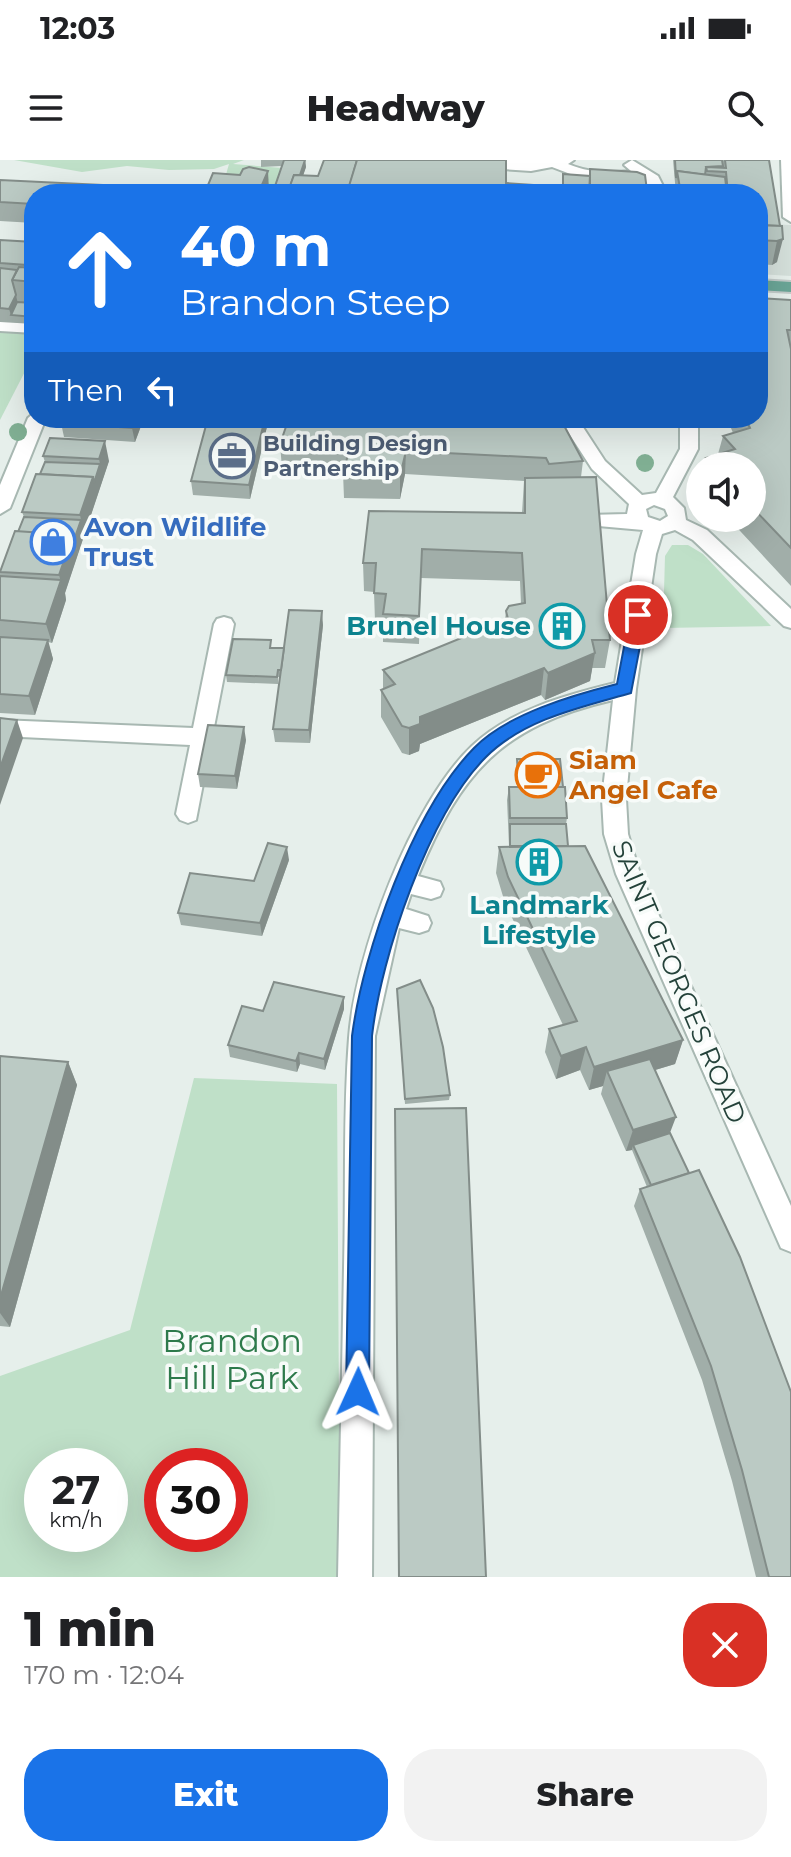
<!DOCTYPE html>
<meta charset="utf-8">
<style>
body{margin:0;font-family:Montserrat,sans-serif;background:#f2f2f2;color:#202124;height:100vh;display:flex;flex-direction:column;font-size:30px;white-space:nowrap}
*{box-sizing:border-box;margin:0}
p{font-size:26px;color:#757577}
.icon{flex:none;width:44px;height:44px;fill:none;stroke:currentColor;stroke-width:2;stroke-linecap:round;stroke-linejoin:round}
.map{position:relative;height:1417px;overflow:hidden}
.drawer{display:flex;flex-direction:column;background:#fff;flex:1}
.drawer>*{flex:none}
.hud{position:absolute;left:24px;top:24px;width:744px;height:244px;border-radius:32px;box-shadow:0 8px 32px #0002;background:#1a73e8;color:#fff;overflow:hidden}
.controls{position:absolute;left:686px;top:292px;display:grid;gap:16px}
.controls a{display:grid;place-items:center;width:80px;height:80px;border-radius:50%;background:#fff;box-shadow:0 8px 32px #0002;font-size:40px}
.speed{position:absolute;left:24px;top:1288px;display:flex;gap:16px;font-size:40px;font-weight:700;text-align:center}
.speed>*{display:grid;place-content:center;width:104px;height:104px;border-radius:50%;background:#fff;box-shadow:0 8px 32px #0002;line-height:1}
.speed small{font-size:20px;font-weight:400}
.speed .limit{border:12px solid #d22;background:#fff;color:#111}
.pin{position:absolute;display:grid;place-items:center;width:68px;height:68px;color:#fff;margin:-34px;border:4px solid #fff;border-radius:50%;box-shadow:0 2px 8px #0007}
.me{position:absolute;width:88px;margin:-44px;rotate:1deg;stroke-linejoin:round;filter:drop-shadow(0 0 6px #0008)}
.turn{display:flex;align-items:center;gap:28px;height:168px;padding:0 24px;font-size:36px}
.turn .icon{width:104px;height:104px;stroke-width:2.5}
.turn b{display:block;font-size:56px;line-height:68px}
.then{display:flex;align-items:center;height:76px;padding:0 24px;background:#0003;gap:16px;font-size:30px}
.round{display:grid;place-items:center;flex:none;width:84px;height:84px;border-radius:32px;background:#f2f2f2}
.overview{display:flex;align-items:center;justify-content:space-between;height:136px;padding:0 24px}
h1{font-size:48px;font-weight:800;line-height:60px}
.cta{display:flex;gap:16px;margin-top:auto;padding:16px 24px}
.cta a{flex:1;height:92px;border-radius:32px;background:#1a73e8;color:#fff;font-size:32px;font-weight:800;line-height:92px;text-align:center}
.cta a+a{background:#f2f2f2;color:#202124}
.status{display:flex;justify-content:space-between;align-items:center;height:56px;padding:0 40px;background:#fff;direction:ltr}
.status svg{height:22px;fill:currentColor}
header{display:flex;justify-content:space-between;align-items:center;height:104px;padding:0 24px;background:#fff;font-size:36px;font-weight:800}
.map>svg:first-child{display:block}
</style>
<div class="status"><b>12:03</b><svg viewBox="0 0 49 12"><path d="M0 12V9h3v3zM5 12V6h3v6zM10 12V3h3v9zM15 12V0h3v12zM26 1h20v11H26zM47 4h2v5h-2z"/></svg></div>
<header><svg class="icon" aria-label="menu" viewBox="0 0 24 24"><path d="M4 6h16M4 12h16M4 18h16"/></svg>Headway<svg class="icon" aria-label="search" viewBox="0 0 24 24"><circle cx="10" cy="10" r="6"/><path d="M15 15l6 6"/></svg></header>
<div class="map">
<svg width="791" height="1417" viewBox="0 0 791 1417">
<rect width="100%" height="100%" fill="#e6efeb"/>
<path fill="#d4dfda" d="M 758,64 L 791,65 L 791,116 L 758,114 Z"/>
<g fill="#bfe0c8" fill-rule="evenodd">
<path d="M 14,0 L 244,0 L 233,4 L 283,8 L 275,30 L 225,18 L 229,4 L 214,9 L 169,10 L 127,6 L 82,12 Z"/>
<path d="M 0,170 L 34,173 L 34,194 L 0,260 Z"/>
<path d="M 672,385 L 688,385 L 703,394 L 771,466 L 663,468 L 665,396 Z"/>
<path d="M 194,918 L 337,924 L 340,1417 L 0,1417 L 0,1216 L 130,1170 ZM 42,1306 L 110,1306 L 110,1374 L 42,1374 ZM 162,1306 L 230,1306 L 230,1374 L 162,1374 Z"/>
</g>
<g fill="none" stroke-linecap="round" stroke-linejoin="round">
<path stroke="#bfccc8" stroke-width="17" stroke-dasharray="17 9" stroke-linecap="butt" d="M 471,266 L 514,258"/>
<g stroke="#a8b8b2" stroke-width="4">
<g id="minor">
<path d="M 420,0 L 574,0 L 568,4 C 589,13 609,13 631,11 L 624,5 L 632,0 L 658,16 L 667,34 L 651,34 L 643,19 L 586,20 L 552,7 L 531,11 L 427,4 Z"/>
<path d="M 781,0 L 791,0 L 791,62 L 783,57 Z"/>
<path d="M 0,161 L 34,163 L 34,173 L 0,171 Z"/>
<path d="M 34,253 L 34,258 L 46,258 L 10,348 L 0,354 L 0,325 L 28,258 Z"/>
<path d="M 559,258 L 577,258 L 605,301 L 642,335 L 656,333 L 680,289 L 680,258 L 698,258 L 698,289 L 673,337 L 684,348 L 686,360 L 707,370 L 791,449 L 791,468 L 784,466 L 693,380 L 675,370 L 662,374 L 656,394 L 636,529 L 626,639 L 628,674 L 640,714 L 791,1046 L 791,1092 L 781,1088 L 616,714 L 604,674 L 602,639 L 613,540 C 501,566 461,612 418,716 L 440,722 L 443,729 L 440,736 L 431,739 L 411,734 L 406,749 L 428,756 L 431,763 L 428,770 L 419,773 L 399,768 L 375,876 L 372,1417 L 338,1417 C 340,1314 342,1211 344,1108 C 346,1032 343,954 349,878 C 355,794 411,644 472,586 C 510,550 566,535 615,523 L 636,394 L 643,370 L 587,365 L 584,360 L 587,355 L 627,354 L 629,344 L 592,309 ZM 654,345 L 665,349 L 668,356 L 660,361 L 648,357 L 646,349 Z"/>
<path d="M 224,457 L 231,459 L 234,464 L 196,660 L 188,663 L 180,660 L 176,654 L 190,585 L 0,576 L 0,560 L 193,568 L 214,464 L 217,459 Z"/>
</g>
</g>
<g stroke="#c2cac8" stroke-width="4">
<path id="major" d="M 758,120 L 791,122 L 791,132 L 758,130 Z"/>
</g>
<use href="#minor" fill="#fff" fill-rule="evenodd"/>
<use href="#major" fill="#6aa596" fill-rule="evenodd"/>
</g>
<g fill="#80af93">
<circle cx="18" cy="272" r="9"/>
<circle cx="645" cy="303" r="9"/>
</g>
<g fill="#a1aea9">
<path d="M 261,0 L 305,0 L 306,7 L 303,15 L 506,23 L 562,27 L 563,14 L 590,16 L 590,9 L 647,31 L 647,34 L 274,34 L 274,29 L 282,6 L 261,7 Z"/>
<path d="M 673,0 L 769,0 L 780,66 L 777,102 L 772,105 L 758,104 L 758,34 L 676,34 Z"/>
<path d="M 0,20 L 206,30 L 269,30 L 268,34 L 34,34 L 34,63 L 0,61 Z"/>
<path d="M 0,80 L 34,82 L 34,164 L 0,162 Z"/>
<path d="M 791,140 L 791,426 L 728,358 L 752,358 L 752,306 L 704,306 L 706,298 L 718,294 L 723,276 L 733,273 L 727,258 L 758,258 Z"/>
<path d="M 63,258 L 144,258 L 135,282 L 64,277 L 61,263 Z"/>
<path d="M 269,258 L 250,339 L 193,335 L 191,321 Z"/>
<path d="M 289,258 L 417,258 L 417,260 L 492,266 L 488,258 L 560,258 L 583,301 L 581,317 L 610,480 L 605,508 L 592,508 L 590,521 L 545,540 L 541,535 L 420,584 L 419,591 L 409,595 L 402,593 L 381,557 L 381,530 L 383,529 L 383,510 L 505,460 L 506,451 L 521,444 L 520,421 L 421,418 L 419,484 L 383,482 L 383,462 L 375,461 L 374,432 L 364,431 L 363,403 L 522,353 L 524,321 L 405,314 L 400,339 L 344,338 L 343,313 L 282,308 L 280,284 Z"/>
<path d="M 50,278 L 109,301 L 65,433 L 66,440 L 52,483 L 48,482 L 53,499 L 35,555 L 0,553 L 0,411 L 24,357 L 22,352 L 45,302 L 43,296 Z"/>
<path d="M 323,465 L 310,583 L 275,582 L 273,569 L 280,517 L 278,517 L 278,524 L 227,522 L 226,515 L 272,488 L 284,488 Z"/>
<path d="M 246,580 L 237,629 L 200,627 L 198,614 Z"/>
<path d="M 517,599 L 567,658 L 566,664 L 568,686 L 683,880 L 675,904 L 655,910 L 670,973 L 791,1417 L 756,1417 L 732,1321 L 702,1220 L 634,1046 L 640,1029 L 647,1027 L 632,990 L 626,991 L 601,934 L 603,926 L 589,930 L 580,910 L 556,919 L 545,892 L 549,869 L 563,865 L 505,743 L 496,713 L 499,687 L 509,686 L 507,640 L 509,627 L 531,627 L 531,623 L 517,623 Z"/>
<path d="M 289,700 L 262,776 L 181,765 L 178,753 L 254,721 Z"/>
<path d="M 397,835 L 450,935 L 449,940 L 405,944 Z"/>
<path d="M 344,849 L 325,910 L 300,904 L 297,912 L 230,897 L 228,885 L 263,851 Z"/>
<path d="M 0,896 L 68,902 L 77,925 L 10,1167 L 0,1166 Z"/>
</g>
<g fill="#838d89">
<path d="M 305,0 L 306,7 L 299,28 L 298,21 Z"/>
<path d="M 268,11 L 269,30 L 268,34 L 258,34 Z"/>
<path d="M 783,79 L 777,102 L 772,105 L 777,81 Z"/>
<path d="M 16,135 L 19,149 L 11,155 L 9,149 Z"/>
<path d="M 136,258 L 144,258 L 135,282 L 132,268 Z"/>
<path d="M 265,258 L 269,258 L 250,339 L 249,325 Z"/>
<path d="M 105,281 L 109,301 L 78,394 L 74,380 L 81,360 L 80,355 L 93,317 L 100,304 L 99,299 Z"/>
<path d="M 406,291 L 405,314 L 400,339 L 400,316 Z"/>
<path d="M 73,375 L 78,394 L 65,433 L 66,440 L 52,483 L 46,464 L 61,422 L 59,415 Z"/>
<path d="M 322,451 L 323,465 L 310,583 L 309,570 Z"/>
<path d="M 48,480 L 53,499 L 35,555 L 29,536 Z"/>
<path d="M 595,493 L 590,521 L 545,540 L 548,513 Z"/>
<path d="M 544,508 L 541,535 L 420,584 L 419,591 L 409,595 L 409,568 L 420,557 Z"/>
<path d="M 17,560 L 23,578 L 0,645 L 0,608 Z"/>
<path d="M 244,567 L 246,580 L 237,629 L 235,616 Z"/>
<path d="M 287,687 L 289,700 L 262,776 L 260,763 Z"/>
<path d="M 344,837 L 344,849 L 325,910 L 324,899 Z"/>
<path d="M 683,880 L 675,904 L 612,923 L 607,911 L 603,926 L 589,930 L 594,907 Z"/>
<path d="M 586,887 L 580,910 L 556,919 L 561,896 Z"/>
<path d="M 299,893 L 300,904 L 297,912 L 296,901 Z"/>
<path d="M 68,902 L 77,925 L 10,1167 L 0,1153 L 0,1139 Z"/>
<path d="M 676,957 L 668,978 L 633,985 L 632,990 L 626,991 L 633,970 Z"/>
</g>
<g fill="#bbcac4" stroke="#838d89" stroke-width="2">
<path d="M 284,0 L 305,0 L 300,15 L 294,15 L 289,30 L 274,29 Z"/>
<path d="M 324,0 L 357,0 L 349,28 L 344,28 L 342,34 L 287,34 L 294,15 L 318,16 Z"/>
<path d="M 357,0 L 506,0 L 506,32 L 349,26 Z"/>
<path d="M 675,0 L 722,0 L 723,6 L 706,7 L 705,15 L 677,11 L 676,18 Z"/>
<path d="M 725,0 L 769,0 L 780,66 L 758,65 L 758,34 L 728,34 L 726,12 L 707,11 L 706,7 L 726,8 Z"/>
<path d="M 249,7 L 268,11 L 258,34 L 261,34 L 34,34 L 34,44 L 0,42 L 0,20 L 206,30 L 213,13 L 240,15 L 243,9 Z"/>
<path d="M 590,9 L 637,12 L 645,15 L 647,31 L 590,27 Z"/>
<path d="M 677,11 L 725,17 L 727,34 L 681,34 Z"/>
<path d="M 563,14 L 590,16 L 589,33 L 577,33 L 577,28 L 563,27 Z"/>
<path d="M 506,23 L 577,28 L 577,34 L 506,34 Z"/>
<path d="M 758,65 L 782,66 L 783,79 L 777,81 L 758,80 Z"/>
<path d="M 0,80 L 34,82 L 34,108 L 25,107 L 26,105 L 0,103 Z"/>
<path d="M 19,107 L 34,108 L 34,122 L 12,120 Z"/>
<path d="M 0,108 L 17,110 L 12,120 L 16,135 L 9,149 L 0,148 Z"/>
<path d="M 758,138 L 791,140 L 791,170 L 787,170 L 791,189 L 791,388 L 752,347 L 752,306 L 713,306 L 706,298 L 735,289 L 723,276 L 750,268 L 745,258 L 758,258 Z"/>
<path d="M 17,142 L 34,143 L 34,157 L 11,155 Z"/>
<path d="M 63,258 L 136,258 L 132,268 L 61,263 Z"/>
<path d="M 208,258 L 265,258 L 249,325 L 191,321 Z"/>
<path d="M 289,258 L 410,258 L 410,260 L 475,261 L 475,265 L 507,267 L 502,258 L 560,258 L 583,301 L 549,304 L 546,298 L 406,291 L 400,316 L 343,315 L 349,290 L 280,284 Z"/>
<path d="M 50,278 L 105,281 L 99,299 L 43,296 Z"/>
<path d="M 45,302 L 100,304 L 94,323 L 93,317 L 40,314 Z"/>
<path d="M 36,314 L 93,317 L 80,355 L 22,352 Z"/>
<path d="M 596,317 L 610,480 L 592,480 L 595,493 L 548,513 L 544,508 L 420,557 L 420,564 L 409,568 L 402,566 L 381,530 L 395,524 L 383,510 L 508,459 L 506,451 L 509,446 L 525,443 L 522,393 L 422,389 L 419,456 L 383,454 L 386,434 L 374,433 L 376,403 L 363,403 L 369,351 L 525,353 L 525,318 Z"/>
<path d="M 24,357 L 81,360 L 74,380 L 73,375 L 18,372 Z"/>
<path d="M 15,371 L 73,375 L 59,415 L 0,412 Z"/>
<path d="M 0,416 L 61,420 L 46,464 L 0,460 Z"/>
<path d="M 289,450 L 322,451 L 309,570 L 273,569 Z"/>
<path d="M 0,477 L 48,480 L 29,536 L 0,534 Z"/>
<path d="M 233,479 L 271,480 L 270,488 L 284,488 L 281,510 L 278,510 L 277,517 L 226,515 Z"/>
<path d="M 0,558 L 17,560 L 0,608 Z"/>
<path d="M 208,565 L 244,567 L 235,616 L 198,614 Z"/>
<path d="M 517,599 L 560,599 L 563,627 L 532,627 L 532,616 L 518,616 Z"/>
<path d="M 509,627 L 565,627 L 567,658 L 510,658 Z"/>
<path d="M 510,664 L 566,664 L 568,686 L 510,686 Z"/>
<path d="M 268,683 L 287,687 L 260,763 L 178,753 L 190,713 L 254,721 Z"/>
<path d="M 585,686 L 683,880 L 594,907 L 586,887 L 561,896 L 549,869 L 577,861 L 508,717 L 499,687 Z"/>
<path d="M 420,820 L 433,848 L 443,887 L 450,935 L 405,939 L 397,829 Z"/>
<path d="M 274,822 L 344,837 L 324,899 L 299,893 L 296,901 L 228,885 L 242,846 L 263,851 Z"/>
<path d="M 0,896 L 68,902 L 0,1139 Z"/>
<path d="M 650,899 L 676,957 L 633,970 L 607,911 Z"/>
<path d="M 466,948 L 486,1417 L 399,1417 L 395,949 Z"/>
<path d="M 670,973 L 689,1013 L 651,1025 L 633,985 Z"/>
<path d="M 699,1010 L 740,1097 L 791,1232 L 791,1417 L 769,1417 L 742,1310 L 711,1206 L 640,1029 Z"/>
</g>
<path fill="#1a73e8" stroke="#114b97" stroke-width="2" d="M 638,450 L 646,455 L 631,533 C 582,547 524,559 486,597 C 429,654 381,796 372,876 L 369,1232 L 366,1240 L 358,1243 L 349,1240 L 346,1232 L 352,876 C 363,791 413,650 474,588 C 507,554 573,535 617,524 L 630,455 Z"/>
<defs>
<g id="office-ring" transform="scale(2.3)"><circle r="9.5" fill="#f7fbf9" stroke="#5c6f8a" stroke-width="1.5"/><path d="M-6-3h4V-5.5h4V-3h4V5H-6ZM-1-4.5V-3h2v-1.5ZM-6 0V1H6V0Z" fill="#5c6f8a"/></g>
<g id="shop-ring" transform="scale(2.3)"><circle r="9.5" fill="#f7fbf9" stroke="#3f7fe0" stroke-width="1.5"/><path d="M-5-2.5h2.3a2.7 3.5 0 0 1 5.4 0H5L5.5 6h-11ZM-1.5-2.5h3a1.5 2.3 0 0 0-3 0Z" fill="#3f7fe0"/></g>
<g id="building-ring" transform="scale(2.3)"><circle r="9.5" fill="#f7fbf9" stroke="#0f9aa8" stroke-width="1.5"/><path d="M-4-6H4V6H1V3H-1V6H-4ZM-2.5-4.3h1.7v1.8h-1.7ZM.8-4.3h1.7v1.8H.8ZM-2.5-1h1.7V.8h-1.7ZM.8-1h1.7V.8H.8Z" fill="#0f9aa8"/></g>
<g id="cafe-ring" transform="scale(2.3)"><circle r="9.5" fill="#f7fbf9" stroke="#e8710a" stroke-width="1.5"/><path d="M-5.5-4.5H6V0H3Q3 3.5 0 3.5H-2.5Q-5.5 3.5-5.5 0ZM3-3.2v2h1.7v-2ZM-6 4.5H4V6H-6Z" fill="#e8710a"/></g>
</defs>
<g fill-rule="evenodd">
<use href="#office-ring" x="232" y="296"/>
<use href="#shop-ring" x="53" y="382"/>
<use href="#building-ring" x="562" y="466"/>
<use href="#cafe-ring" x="538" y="615"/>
<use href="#building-ring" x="539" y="702"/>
</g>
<g text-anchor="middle" stroke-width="7" stroke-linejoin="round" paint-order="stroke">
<g font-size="22" font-weight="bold" fill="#4e5e75" stroke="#f7fbf9" text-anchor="start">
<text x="263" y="291">Building Design<tspan x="263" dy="25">Partnership</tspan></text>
</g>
<g font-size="26" font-weight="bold" fill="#366cbe" stroke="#f7fbf9" text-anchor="start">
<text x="84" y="376">Avon Wildlife<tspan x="84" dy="30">Trust</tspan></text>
</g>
<g font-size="26" font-weight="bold" fill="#0d838f" stroke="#f7fbf9" text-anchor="end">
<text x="531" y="475">Brunel House</text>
<text x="539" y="754" text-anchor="middle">Landmark<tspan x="539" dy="30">Lifestyle</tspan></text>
</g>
<g font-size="26" font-weight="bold" fill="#c56008" stroke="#f7fbf9" text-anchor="start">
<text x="569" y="609">Siam<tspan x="569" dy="30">Angel Cafe</tspan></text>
</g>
<g font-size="26" fill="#24423a" stroke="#f7fbf9">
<text transform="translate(679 822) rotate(67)" y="9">SAINT GEORGES ROAD</text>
</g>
<g font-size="32" fill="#2d7a4b" stroke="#f7fbf9">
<text x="232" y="1192">Brandon<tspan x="232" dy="37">Hill Park</tspan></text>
</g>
</g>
</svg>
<div class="controls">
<a><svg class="icon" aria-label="sound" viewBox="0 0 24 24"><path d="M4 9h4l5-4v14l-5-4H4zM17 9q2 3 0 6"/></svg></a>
</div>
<div class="speed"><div>27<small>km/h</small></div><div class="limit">30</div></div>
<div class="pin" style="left:638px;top:455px;background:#d93025"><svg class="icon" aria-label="arrive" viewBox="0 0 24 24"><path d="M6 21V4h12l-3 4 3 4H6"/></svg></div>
<svg class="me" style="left:358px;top:1232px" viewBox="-20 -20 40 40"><path d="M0-17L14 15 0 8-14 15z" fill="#1a73e8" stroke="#fff" stroke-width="4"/></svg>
<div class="hud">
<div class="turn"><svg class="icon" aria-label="ahead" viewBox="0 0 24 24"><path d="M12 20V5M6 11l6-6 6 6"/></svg><div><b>40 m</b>Brandon Steep</div></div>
<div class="then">Then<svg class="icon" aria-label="left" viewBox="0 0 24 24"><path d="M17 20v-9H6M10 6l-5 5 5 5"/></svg></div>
</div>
</div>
<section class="drawer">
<div class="overview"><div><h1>1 min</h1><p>170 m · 12:04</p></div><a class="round" style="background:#d93025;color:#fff"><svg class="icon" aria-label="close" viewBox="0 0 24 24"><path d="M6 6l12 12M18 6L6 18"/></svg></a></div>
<div class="cta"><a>Exit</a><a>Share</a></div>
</section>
